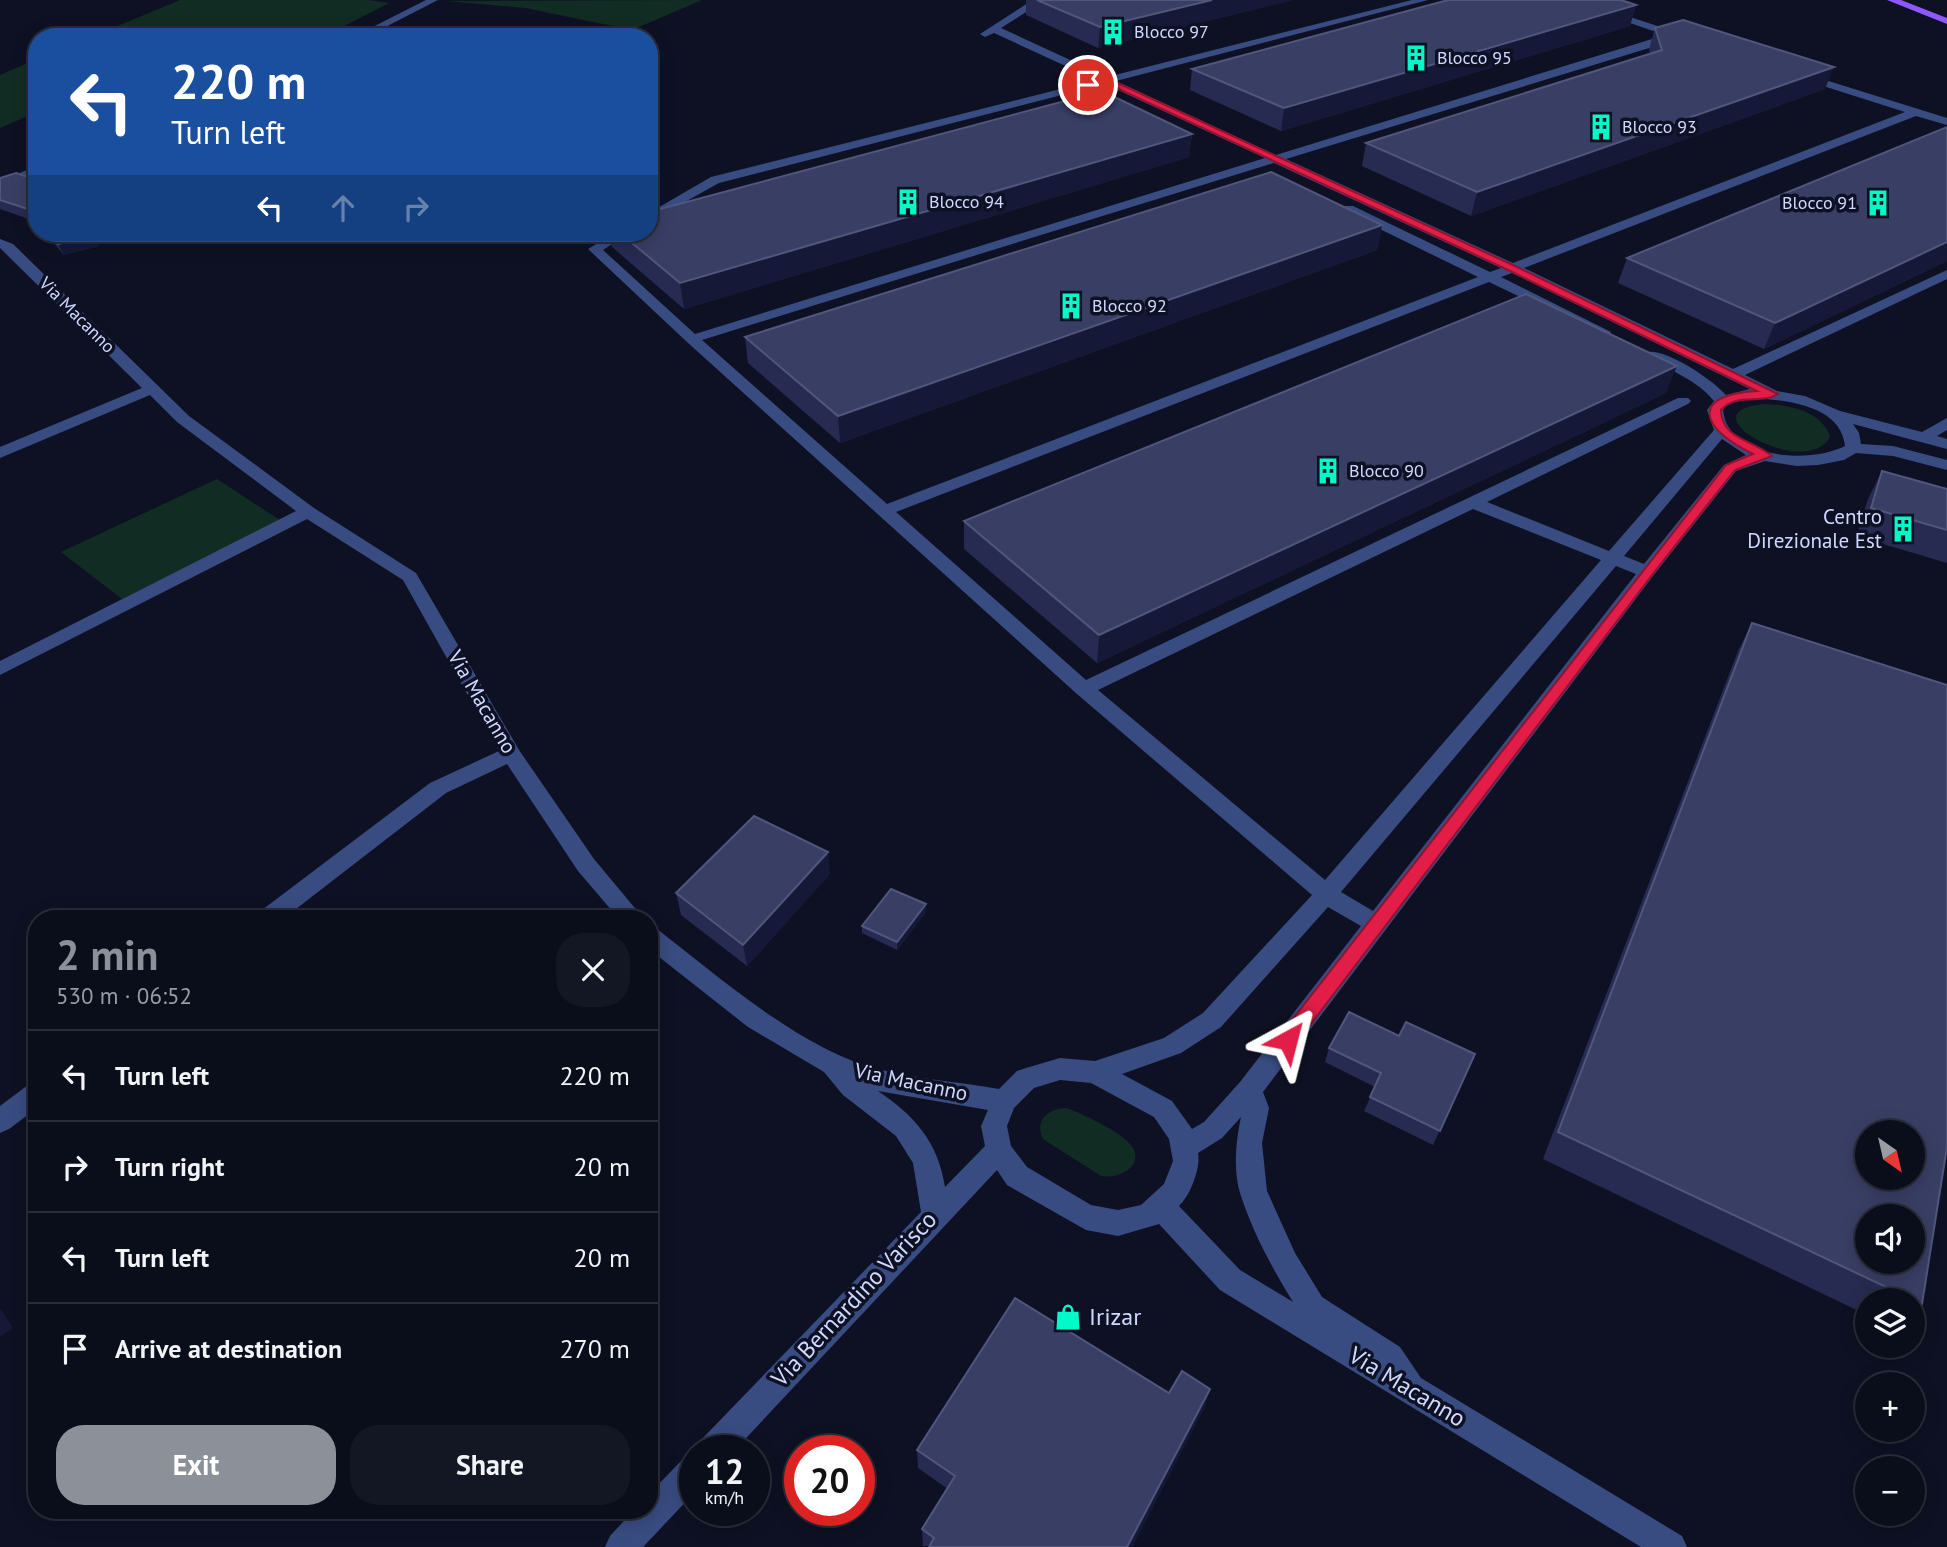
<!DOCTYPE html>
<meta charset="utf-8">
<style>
body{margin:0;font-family:"PT Sans",sans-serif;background:#131623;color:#f1f3f6;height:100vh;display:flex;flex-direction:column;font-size:26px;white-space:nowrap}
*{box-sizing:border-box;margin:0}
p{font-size:23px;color:#999ca2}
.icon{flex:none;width:38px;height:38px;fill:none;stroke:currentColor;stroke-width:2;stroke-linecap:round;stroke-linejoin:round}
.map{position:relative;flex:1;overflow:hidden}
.drawer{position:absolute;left:28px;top:910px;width:630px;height:609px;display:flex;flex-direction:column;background:#0a0d1a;border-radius:28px;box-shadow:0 4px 18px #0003,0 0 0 2px #2a2d39}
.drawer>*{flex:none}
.banner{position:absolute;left:28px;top:28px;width:630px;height:214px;border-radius:28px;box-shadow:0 4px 18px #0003,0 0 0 2px #2a2d39;background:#1a4fa0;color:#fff;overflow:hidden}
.needle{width:46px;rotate:146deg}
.buttons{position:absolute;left:1855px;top:1120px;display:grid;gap:14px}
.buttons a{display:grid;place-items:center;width:70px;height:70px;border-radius:50%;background:#0a0d1a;box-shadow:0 4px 18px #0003,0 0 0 2px #2a2d39;font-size:35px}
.speed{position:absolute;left:679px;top:1435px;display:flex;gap:14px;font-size:35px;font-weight:700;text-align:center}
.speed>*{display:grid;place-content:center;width:91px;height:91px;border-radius:50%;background:#0a0d1a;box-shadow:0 4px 18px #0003,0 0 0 2px #2a2d39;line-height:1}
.speed small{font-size:18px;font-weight:400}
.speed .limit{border:10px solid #d22;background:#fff;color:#111}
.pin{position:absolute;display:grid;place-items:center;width:60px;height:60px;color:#fff;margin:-30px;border:4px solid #fff;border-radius:50%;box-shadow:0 2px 7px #0007}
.me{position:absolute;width:77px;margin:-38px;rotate:38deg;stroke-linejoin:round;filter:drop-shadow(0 0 5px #0008)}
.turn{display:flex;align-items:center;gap:24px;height:147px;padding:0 28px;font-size:32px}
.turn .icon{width:91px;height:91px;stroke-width:2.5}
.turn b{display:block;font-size:49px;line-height:60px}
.lanes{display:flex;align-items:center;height:66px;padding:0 28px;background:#0003;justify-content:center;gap:35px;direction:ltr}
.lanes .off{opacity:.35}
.round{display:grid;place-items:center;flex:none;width:74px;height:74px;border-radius:28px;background:#131623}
.overview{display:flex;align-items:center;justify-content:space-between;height:119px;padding:0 28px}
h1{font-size:42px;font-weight:700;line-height:52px;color:#8c9099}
.primary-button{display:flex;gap:14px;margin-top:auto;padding:14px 28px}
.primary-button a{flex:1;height:80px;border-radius:28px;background:#8c9099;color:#fff;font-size:28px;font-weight:700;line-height:80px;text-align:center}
.primary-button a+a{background:#131623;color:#f1f3f6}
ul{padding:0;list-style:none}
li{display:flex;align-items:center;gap:21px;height:91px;padding:0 28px;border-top:2px solid #2a2d39}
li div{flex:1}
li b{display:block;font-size:26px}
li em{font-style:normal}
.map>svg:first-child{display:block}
</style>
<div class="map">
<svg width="1947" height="1547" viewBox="0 0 1947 1547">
<rect width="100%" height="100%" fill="#0e1123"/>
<g fill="#112d23">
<path d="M 180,0 L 368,0 L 389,3 L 323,37 L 91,37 Z"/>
<path d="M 702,0 L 632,30 L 525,8 L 446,1 Z"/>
<path d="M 37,59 L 37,112 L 0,128 L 0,75 Z"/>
<path d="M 1764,404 C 1788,405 1820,410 1830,436 C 1810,482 1680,412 1764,404 Z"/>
<path d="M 217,479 L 280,520 L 122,599 L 61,552 Z"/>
<path d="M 1066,1108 C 1082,1113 1118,1131 1129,1143 C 1148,1163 1121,1180 1101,1176 L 1043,1139 C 1034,1120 1048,1109 1066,1108 Z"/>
</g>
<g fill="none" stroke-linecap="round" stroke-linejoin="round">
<g fill="#394c81" fill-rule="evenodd">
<path d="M 426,0 L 438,0 L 366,37 L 353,37 Z"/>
<path d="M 1041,0 L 1060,0 L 1034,7 L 1001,28 L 1107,77 L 1412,0 L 1428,0 L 1116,81 L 1276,155 L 1665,35 L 1563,0 L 1578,0 L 1682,34 L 1682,38 L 1286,159 L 1513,263 L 1905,112 L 1798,78 L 1798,74 L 1806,74 L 1947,118 L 1947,125 L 1916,116 L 1524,268 L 1733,369 L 1947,270 L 1947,279 L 1745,375 L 1777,391 L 1805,396 L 1840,411 L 1922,432 L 1947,418 L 1947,430 L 1937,436 L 1947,439 L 1947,449 L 1853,424 L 1859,433 L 1861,444 L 1893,446 L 1947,460 L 1947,470 L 1893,456 L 1856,453 L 1844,460 L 1818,465 L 1796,466 L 1765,461 L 1736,471 L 1653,576 L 1263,1092 L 1269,1108 L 1262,1143 L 1267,1191 L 1295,1253 L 1322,1297 L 1400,1347 L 1421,1378 L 1682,1536 L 1687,1547 L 1641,1547 L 1220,1290 L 1159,1224 L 1118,1236 L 1086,1230 L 1007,1185 L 997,1170 L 734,1451 L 697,1451 L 701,1440 L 921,1212 L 913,1163 L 896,1136 L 843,1095 L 824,1072 L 748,1027 L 649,949 L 649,927 L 657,929 C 719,977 802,1050 878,1069 C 917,1079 959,1082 999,1089 L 1017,1071 L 1026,1068 L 1060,1058 L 1095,1061 L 1164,1038 L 1203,1013 L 1312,895 L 1077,694 L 687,342 L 588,249 L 614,233 L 629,233 L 603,250 L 695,334 L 1265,158 L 1105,84 L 719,183 L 649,222 L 649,213 L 711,177 L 1096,80 L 994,33 L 985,37 L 980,34 L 1028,3 ZM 1274,163 L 1501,268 L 1490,272 L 1353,206 L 1345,206 L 1345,212 L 1478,277 L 887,504 L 702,340 ZM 1512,273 L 1750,389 L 1726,395 C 1713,380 1666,348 1647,352 L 1645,355 L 1647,358 C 1670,370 1697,380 1714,401 L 1707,410 L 1714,430 L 1609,551 L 1487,502 L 1688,404 L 1691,401 L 1688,398 L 1678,398 L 1086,680 L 896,512 L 1489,282 L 1599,335 L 1609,335 L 1611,332 L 1501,277 ZM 1752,398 C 1786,400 1841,405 1845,446 C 1814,462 1747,460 1728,426 C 1725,422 1724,415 1723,410 L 1727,404 ZM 1722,439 L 1746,455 L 1724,465 L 1644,564 L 1624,556 ZM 1473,509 L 1601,560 L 1325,880 L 1098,690 ZM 1616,566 L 1636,574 L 1373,911 L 1341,892 ZM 1328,907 L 1361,926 L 1240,1082 L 1204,1122 L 1192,1129 L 1172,1101 L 1122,1074 L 1181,1053 L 1221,1027 ZM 1060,1080 L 1091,1083 L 1154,1117 L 1169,1139 L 1173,1161 L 1164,1184 L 1141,1205 L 1118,1210 L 1091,1205 L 1027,1167 L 1011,1146 L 1007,1126 L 1014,1108 L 1034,1088 ZM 878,1091 L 988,1110 L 981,1126 L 985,1146 L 945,1187 C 938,1142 915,1116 878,1091 ZM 1241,1117 C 1236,1140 1233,1170 1240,1193 C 1252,1231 1272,1268 1293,1302 L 1240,1270 L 1179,1206 C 1190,1196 1201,1168 1198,1153 L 1222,1138 Z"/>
<path d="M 37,166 L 37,174 L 0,189 L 0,181 Z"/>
<path d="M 0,239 L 13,244 L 189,416 L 314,508 L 416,573 L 519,750 L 594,859 L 644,919 L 619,919 L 578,871 L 507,764 L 446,793 L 283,919 L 255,919 L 258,913 L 430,783 L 499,751 L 403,580 L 307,519 L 0,675 L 0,661 L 296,511 L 177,422 L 150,395 L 0,458 L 0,447 L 142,388 L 0,248 Z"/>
<path d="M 37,1082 L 37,1108 L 9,1129 L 0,1133 L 0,1106 L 28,1085 Z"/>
<path d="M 695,1453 L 695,1492 L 643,1547 L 605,1547 L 610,1536 L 634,1510 L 649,1510 L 649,1494 L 684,1458 Z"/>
</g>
<path fill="#8e58fe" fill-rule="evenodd" d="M 1887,0 L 1901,0 L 1947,18 L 1947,24 Z"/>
</g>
<g fill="#272b51">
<path d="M 1026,0 L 1292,0 L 1098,48 L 1026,15 Z"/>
<path d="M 1636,5 L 1630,26 L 1281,131 L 1190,90 L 1192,69 Z"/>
<path d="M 1655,28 L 1825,89 L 1471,216 L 1362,166 L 1366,143 L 1650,54 L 1649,49 Z"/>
<path d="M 1947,127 L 1947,261 L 1764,349 L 1618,283 L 1627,258 Z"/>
<path d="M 1192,134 L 1189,157 L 684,309 L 612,247 L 610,233 L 649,233 Z"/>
<path d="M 0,178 L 37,180 L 37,222 L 0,209 Z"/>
<path d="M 1382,225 L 1377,250 L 840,443 L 748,363 L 745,337 Z"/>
<path d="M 45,233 L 93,233 L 99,246 L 64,255 Z"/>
<path d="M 1666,393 L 1097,663 L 964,549 L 964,521 Z"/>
<path d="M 1882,471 L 1947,489 L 1947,563 L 1856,536 L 1868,499 Z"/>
<path d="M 1752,623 L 1922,1304 L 1913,1313 L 1913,1300 L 1867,1300 L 1867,1315 L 1543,1159 L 1738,651 Z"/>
<path d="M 830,874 L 747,966 L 681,915 L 676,893 Z"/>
<path d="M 926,912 L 897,950 L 862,933 L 862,926 Z"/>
<path d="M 1399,1036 L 1475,1054 L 1433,1145 L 1364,1111 L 1375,1087 L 1325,1062 L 1329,1048 Z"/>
<path d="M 1210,1389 L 1204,1408 L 1132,1547 L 923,1546 L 922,1529 L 948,1489 L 918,1468 L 917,1450 L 1169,1393 Z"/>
</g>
<g fill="#151937">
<path d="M 1212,0 L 1292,0 L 1098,48 L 1100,27 Z"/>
<path d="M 1636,5 L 1630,26 L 1281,131 L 1284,108 Z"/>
<path d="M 1834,67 L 1825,89 L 1471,216 L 1477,192 Z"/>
<path d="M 1192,134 L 1189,157 L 684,309 L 680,283 Z"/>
<path d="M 1382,225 L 1377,250 L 840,443 L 838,416 Z"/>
<path d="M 94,234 L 99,246 L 64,255 L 58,244 Z"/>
<path d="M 1947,242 L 1947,261 L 1764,349 L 1775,323 Z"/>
<path d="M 1677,366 L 1666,393 L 1097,663 L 1099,635 Z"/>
<path d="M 828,852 L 830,874 L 747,966 L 743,945 Z"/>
<path d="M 926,904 L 926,912 L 897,950 L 897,942 Z"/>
<path d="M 0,1308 L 13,1328 L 0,1337 Z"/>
<path d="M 1210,1389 L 1204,1408 L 1132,1547 L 1127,1547 Z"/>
</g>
<g fill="#393e64" stroke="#51567c" stroke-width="2" fill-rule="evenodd">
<path d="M 1037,0 L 1212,0 L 1100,27 Z"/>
<path d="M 1448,0 L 1621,0 L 1636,5 L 1284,108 L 1192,69 Z"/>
<path d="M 1683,20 L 1834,67 L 1477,192 L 1366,143 L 1662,50 L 1655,28 Z"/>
<path d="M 1102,91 L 1192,134 L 680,283 L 620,233 L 649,233 L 649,212 Z"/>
<path d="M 1947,127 L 1947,242 L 1775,323 L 1627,258 Z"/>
<path d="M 1271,172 L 1382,225 L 838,416 L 745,337 Z"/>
<path d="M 16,173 L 37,180 L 37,212 L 0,200 L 0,178 Z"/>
<path d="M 49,233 L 93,233 L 94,234 L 58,244 Z"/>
<path d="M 1526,294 L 1677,366 L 1099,635 L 964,521 Z"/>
<path d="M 1882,471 L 1947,489 L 1947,530 L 1871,508 Z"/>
<path d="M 1752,623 L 1947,685 L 1947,1147 L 1922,1304 L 1558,1132 ZM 1867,1132 L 1913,1132 L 1913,1178 L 1867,1178 ZM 1867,1216 L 1913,1216 L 1913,1262 L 1867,1262 Z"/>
<path d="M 754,816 L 828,852 L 743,945 L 676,893 Z"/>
<path d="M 891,889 L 926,904 L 897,942 L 862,926 Z"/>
<path d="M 1349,1012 L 1399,1036 L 1406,1022 L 1475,1054 L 1440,1131 L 1370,1097 L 1381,1073 L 1329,1048 Z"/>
<path d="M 1015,1298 L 1169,1393 L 1182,1371 L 1210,1389 L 1127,1547 L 929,1547 L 934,1538 L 922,1529 L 955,1476 L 917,1450 Z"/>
</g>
<path fill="#e11d48" stroke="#92132f" stroke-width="2" d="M 1104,79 L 1109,79 L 1515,266 L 1778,394 C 1761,405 1737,392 1721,410 C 1721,439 1754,440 1772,456 L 1735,470 L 1652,575 L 1295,1045 L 1288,1048 L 1281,1045 L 1279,1040 L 1281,1034 L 1726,465 L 1753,454 C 1702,430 1687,395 1757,391 L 1508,270 L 1106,83 L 1088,88 L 1084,85 Z"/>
<defs>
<g id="building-bare" transform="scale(2.1)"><path d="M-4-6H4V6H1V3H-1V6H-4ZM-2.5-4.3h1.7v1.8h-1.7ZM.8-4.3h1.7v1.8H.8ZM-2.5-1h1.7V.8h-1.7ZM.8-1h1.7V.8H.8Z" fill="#02f9c8" stroke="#0e1123" stroke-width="2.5" paint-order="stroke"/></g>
<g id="shop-bare" transform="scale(2.1)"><path d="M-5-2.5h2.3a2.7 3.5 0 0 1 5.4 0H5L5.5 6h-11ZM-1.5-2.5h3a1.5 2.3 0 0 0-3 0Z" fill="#02f9c8" stroke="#0e1123" stroke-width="2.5" paint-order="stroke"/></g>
</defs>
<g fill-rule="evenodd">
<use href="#building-bare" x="1113" y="32"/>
<use href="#building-bare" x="1416" y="58"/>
<use href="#building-bare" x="1601" y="127"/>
<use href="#building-bare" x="908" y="202"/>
<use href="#building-bare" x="1878" y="203"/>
<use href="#building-bare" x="1071" y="306"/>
<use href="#building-bare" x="1328" y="471"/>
<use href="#building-bare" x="1903" y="529"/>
<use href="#shop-bare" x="1068" y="1317"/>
</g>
<g text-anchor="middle" stroke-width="7" stroke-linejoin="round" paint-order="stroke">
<g font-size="18" fill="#d0d9ff" stroke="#0e1123" text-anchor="start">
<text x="1134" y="38">Blocco 97</text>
<text x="1437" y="64">Blocco 95</text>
<text x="1622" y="133">Blocco 93</text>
<text x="929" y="208">Blocco 94</text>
<text x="1857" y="209" text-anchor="end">Blocco 91</text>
<text x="1092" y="312">Blocco 92</text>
<text x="1349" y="477">Blocco 90</text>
</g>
<g font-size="18" fill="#d0d9ff" stroke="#0e1123">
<text transform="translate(77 315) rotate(45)" y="6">Via Macanno</text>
</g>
<g font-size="21" fill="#d0d9ff" stroke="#0e1123" text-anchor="end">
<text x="1882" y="524">Centro<tspan x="1882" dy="24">Direzionale Est</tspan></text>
</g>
<g font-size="21" fill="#d0d9ff" stroke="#0e1123">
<text transform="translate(482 702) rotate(60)" y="7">Via Macanno</text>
<text transform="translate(911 1082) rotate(12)" y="7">Via Macanno</text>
</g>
<g font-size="24" fill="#d0d9ff" stroke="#0e1123">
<text transform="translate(854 1299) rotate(-47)" y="8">Via Bernardino Varisco</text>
<text transform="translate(1407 1387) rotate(31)" y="8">Via Macanno</text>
</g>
<g font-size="24" fill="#d0d9ff" stroke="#0e1123" text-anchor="start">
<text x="1089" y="1325">Irizar</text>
</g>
</g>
</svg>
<div class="buttons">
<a><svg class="needle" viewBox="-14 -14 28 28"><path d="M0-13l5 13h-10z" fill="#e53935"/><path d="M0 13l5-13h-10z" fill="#999ca2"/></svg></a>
<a><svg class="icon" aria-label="sound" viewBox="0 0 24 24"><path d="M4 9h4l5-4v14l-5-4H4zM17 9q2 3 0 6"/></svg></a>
<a><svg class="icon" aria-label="layers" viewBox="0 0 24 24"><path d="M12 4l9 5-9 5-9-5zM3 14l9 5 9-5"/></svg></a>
<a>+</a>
<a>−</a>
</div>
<div class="speed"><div>12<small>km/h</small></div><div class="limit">20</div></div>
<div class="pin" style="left:1088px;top:85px;background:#d93025"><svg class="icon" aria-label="arrive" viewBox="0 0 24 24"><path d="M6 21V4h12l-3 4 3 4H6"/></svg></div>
<svg class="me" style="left:1288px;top:1040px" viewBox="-20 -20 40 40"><path d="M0-17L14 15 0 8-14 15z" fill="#e11d48" stroke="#fff" stroke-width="4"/></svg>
<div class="banner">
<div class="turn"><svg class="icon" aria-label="left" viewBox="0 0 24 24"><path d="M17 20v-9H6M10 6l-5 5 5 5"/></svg><div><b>220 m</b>Turn left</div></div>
<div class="lanes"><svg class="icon" aria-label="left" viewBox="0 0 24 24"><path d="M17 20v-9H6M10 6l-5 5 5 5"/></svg><svg class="icon off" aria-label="ahead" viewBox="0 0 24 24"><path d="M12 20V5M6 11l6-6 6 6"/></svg><svg class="icon off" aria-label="right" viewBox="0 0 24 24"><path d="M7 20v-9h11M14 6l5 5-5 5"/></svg></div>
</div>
<section class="drawer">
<div class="overview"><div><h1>2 min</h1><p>530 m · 06:52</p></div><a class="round"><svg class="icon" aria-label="close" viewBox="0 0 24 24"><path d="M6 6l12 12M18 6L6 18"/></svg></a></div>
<ul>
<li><svg class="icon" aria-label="left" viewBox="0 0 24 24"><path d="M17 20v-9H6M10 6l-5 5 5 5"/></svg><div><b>Turn left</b></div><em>220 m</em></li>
<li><svg class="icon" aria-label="right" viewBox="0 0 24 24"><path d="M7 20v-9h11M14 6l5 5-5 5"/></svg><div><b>Turn right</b></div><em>20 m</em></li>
<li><svg class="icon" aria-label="left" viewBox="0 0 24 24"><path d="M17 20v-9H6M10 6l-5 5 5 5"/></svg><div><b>Turn left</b></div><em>20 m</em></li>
<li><svg class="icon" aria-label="arrive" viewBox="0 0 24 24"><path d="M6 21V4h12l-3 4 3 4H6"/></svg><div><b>Arrive at destination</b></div><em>270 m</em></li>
</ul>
<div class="primary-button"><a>Exit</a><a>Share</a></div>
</section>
</div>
